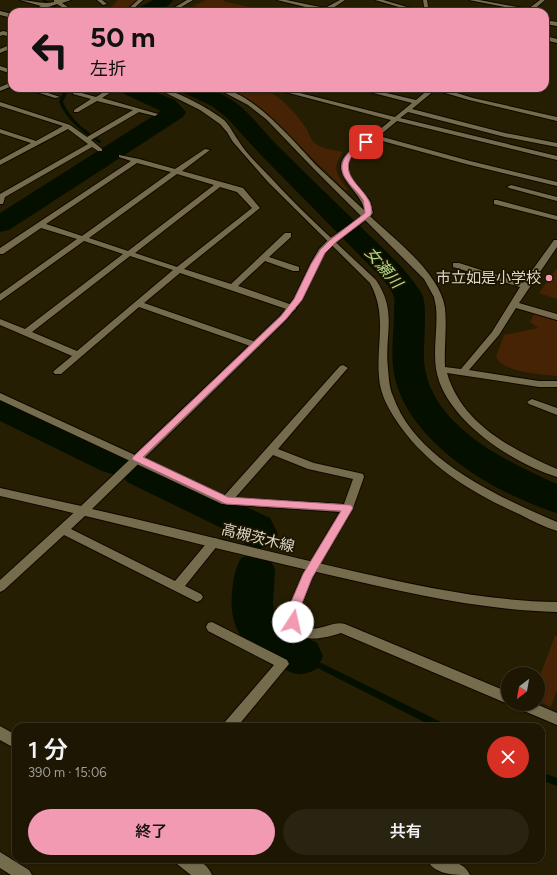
<!DOCTYPE html>
<html lang="ja">
<meta charset="utf-8">
<style>
body{margin:0;font-family:Figtree,"Noto Sans JP",sans-serif;background:#292311;color:#f1f3f6;height:100vh;display:flex;flex-direction:column;font-size:15px;white-space:nowrap}
*{box-sizing:border-box;margin:0}
p{font-size:13px;color:#a09f99}
.icon{flex:none;width:22px;height:22px;fill:none;stroke:currentColor;stroke-width:2;stroke-linecap:round;stroke-linejoin:round}
.map{position:relative;flex:1;overflow:hidden}
.details{position:absolute;left:12px;top:723px;width:533px;height:140px;display:flex;flex-direction:column;background:#1c1602;border-radius:12px;box-shadow:0 1px 3px #0004,0 0 0 1px #3a3524}
.details>*{flex:none}
.guide{position:absolute;left:8px;top:8px;width:541px;height:84px;border-radius:12px;box-shadow:0 1px 3px #0004,0 0 0 1px #3a3524;background:#f19ab1;color:#111;overflow:hidden}
.needle{width:26px;rotate:211deg}
.tools{position:absolute;left:501px;top:667px;display:grid;gap:8px}
.tools a{display:grid;place-items:center;width:44px;height:44px;border-radius:50%;background:#1c1602;box-shadow:0 1px 3px #0004,0 0 0 1px #3a3524;font-size:20px}
.pin{position:absolute;display:grid;place-items:center;width:34px;height:34px;color:#fff;margin:-17px;border-radius:8px;box-shadow:0 2px 6px #0006}
.me{position:absolute;width:44px;margin:-22px;rotate:10deg;stroke-linejoin:round;filter:drop-shadow(0 0 3px #0008)}
.turn{display:flex;align-items:center;gap:14px;height:84px;padding:0 16px;font-size:18px}
.turn .icon{width:52px;height:52px;stroke-width:2.5}
.turn b{display:block;font-size:28px;line-height:34px}
.round{display:grid;place-items:center;flex:none;width:42px;height:42px;border-radius:21px;background:#292311}
.headline{display:flex;align-items:center;justify-content:space-between;height:68px;padding:0 16px}
h1{font-size:24px;font-weight:600;line-height:30px}
.cta{display:flex;gap:8px;margin-top:auto;padding:8px 16px}
.cta a{flex:1;height:46px;border-radius:24px;background:#f19ab1;color:#111;font-size:16px;font-weight:600;line-height:46px;text-align:center}
.cta a+a{background:#292311;color:#f1f3f6}
.map>svg:first-child{display:block}
</style>
<div class="map">
<svg width="557" height="875" viewBox="0 0 557 875">
<rect width="100%" height="100%" fill="#261e02"/>
<g fill="#452304">
<path d="M 118,0 L 137,0 L 123,12 L 107,12 Z"/>
<path d="M 206,0 L 225,0 L 223,1 L 270,12 L 220,12 L 193,6 Z"/>
<path d="M 227,88 L 259,88 C 279,93 295,112 306,128 C 310,134 310,140 316,144 C 322,149 335,150 343,152 C 331,169 337,175 348,190 L 345,190 C 330,176 315,161 301,147 C 278,123 258,101 227,88 Z"/>
<path d="M 557,268 L 557,299 L 539,293 Z"/>
<path d="M 534,314 L 557,321 L 557,376 C 542,375 502,372 496,357 L 504,335 L 538,328 L 530,322 Z"/>
<path d="M 555,636 L 557,636 L 557,690 L 551,707 L 538,701 L 538,681 Z"/>
</g>
<g fill="none" stroke-linecap="round" stroke-linejoin="round">
<g fill="#040f00" fill-rule="evenodd">
<path d="M 42,0 L 45,0 L 65,12 L 62,12 Z"/>
<path d="M 65,88 L 69,88 L 63,102 C 71,120 86,131 101,141 L 101,143 L 99,143 C 82,132 67,121 59,102 Z"/>
<path d="M 301,653 L 445,724 L 446,727 L 434,727 L 298,658 L 297,656 L 298,654 Z"/>
<path d="M 541,772 L 557,778 L 557,786 L 541,780 Z"/>
</g>
<g fill="#040f00" fill-rule="evenodd">
<path d="M 153,0 L 173,0 C 165,13 149,12 135,12 L 138,8 Z"/>
<path d="M 117,88 L 145,88 L 175,100 L 186,112 L 183,117 L 9,230 L 0,232 L 0,213 L 161,111 L 120,92 Z"/>
<path d="M 178,88 C 197,88 210,87 227,97 C 248,109 261,129 277,145 C 305,173 333,200 361,227 C 383,249 406,268 422,294 C 428,306 423,345 424,361 C 429,425 505,461 557,484 L 557,513 C 494,494 401,439 393,367 C 391,349 394,330 394,312 C 394,307 395,302 394,297 C 390,286 380,276 372,268 L 259,153 L 227,118 L 212,106 L 181,92 Z"/>
<path d="M 0,396 L 12,399 L 128,453 L 133,462 L 140,460 L 153,464 L 270,518 L 278,534 L 273,544 L 259,549 L 245,544 L 242,538 L 127,482 L 122,473 L 115,475 L 102,471 L 0,421 Z"/>
<path d="M 255,553 L 269,558 L 275,569 L 273,603 L 275,617 L 285,626 L 317,643 L 323,656 L 317,669 C 312,671 307,674 302,674 C 294,676 281,667 274,663 C 243,646 229,629 232,593 C 233,580 235,569 241,558 Z"/>
</g>
<g stroke="#0f0800" stroke-width="2">
<g id="street">
<path d="M 20,0 C 31,0 43,5 54,2 L 54,0 L 71,0 L 62,3 L 75,12 L 70,12 L 57,4 L 34,12 L 28,12 L 41,6 Z"/>
<path d="M 97,0 L 102,0 L 107,4 L 103,5 Z"/>
<path d="M 138,0 L 143,0 L 130,12 L 125,12 Z"/>
<path d="M 187,0 L 193,0 L 173,12 L 167,12 Z"/>
<path d="M 277,0 L 286,0 L 325,8 L 340,0 L 345,0 L 327,12 L 321,12 L 322,11 Z"/>
<path d="M 375,0 L 383,0 L 424,12 L 416,12 Z"/>
<path d="M 423,0 L 427,0 L 429,12 L 425,12 Z"/>
<path d="M 469,0 L 479,0 L 528,9 L 540,0 L 545,0 L 531,12 Z"/>
<path d="M 0,11 L 12,14 L 12,18 L 0,15 Z"/>
<path d="M 545,20 L 557,22 L 557,26 L 545,24 Z"/>
<path d="M 3,31 L 12,33 L 12,37 L 3,35 L 0,36 L 0,32 Z"/>
<path d="M 545,36 L 557,39 L 557,43 L 545,40 Z"/>
<path d="M 12,44 L 12,48 L 0,53 L 0,49 Z"/>
<path d="M 0,66 L 12,70 L 12,74 L 0,70 Z"/>
<path d="M 12,82 L 12,86 L 0,91 L 0,87 Z"/>
<path d="M 24,88 L 33,88 L 60,97 L 55,98 Z"/>
<path d="M 74,88 L 80,88 L 78,92 L 96,97 L 110,88 L 117,88 L 102,98 L 158,114 L 155,116 L 139,112 L 91,140 L 102,149 L 102,151 L 98,151 L 92,147 L 5,197 L 3,204 L 0,204 L 0,194 L 88,144 L 68,129 L 0,165 L 0,160 L 31,143 L 0,133 L 0,129 L 36,141 L 63,126 L 0,106 L 0,102 L 70,125 L 87,137 L 133,110 L 97,101 L 78,112 L 74,112 L 74,110 L 91,99 L 73,94 Z"/>
<path d="M 156,88 C 173,88 210,109 224,120 C 230,126 233,133 238,140 C 246,154 260,166 272,179 C 304,214 341,247 376,280 C 398,313 384,334 388,369 C 389,378 389,387 393,396 C 415,460 499,497 557,522 L 557,531 C 545,527 532,521 521,515 C 474,494 430,468 400,426 C 391,413 383,400 380,385 C 374,348 389,318 370,283 L 268,182 L 233,142 L 227,132 L 220,124 L 200,110 Z"/>
<path d="M 216,88 C 250,88 295,143 318,167 C 334,182 349,196 365,211 C 361,196 351,190 344,177 C 332,156 359,145 372,136 C 378,131 385,125 391,120 L 270,88 L 280,88 L 395,117 L 412,103 L 354,88 L 365,88 L 416,100 L 430,88 L 440,88 L 473,98 L 557,117 L 557,121 L 469,100 L 435,90 L 412,109 L 505,133 L 557,143 L 557,147 L 505,137 L 408,112 L 400,118 L 557,156 L 557,160 L 397,121 L 379,136 L 470,161 L 557,182 L 557,186 L 466,164 L 375,139 L 355,151 L 349,160 L 348,171 L 350,177 L 370,201 L 373,213 L 370,216 C 395,240 440,273 445,308 C 447,328 444,347 445,367 L 461,369 L 492,332 L 520,287 L 453,267 L 453,263 L 459,263 L 523,283 L 554,240 L 557,240 L 557,247 L 519,303 L 557,314 L 557,320 L 516,308 L 499,335 L 469,370 L 539,381 L 557,381 L 557,387 L 539,387 L 447,373 C 462,424 511,449 557,469 L 557,477 C 512,463 444,419 436,369 C 433,348 438,327 436,307 L 434,297 L 424,279 L 314,169 L 266,119 L 248,105 Z"/>
<path d="M 205,149 L 210,150 L 182,171 L 243,188 L 260,208 L 184,269 L 231,284 L 285,233 L 291,233 L 291,237 L 269,257 L 299,267 L 299,271 L 293,271 L 265,261 L 238,286 L 295,306 L 296,308 L 295,310 L 289,310 L 180,273 L 144,303 L 259,343 L 260,345 L 259,347 L 253,347 L 139,307 L 61,374 L 55,374 L 53,372 L 55,370 L 72,356 L 0,325 L 0,319 L 25,329 L 123,254 L 84,241 L 0,301 L 0,294 L 77,239 L 41,228 L 3,254 L 0,254 L 0,248 L 131,161 L 119,157 L 119,155 L 139,159 L 175,169 ZM 137,163 L 171,172 L 82,236 L 46,224 ZM 177,174 L 214,185 L 128,251 L 89,238 ZM 220,187 L 237,192 L 252,208 L 177,267 L 135,253 ZM 130,256 L 173,270 L 77,351 L 32,332 Z"/>
<path d="M 511,185 L 557,197 L 557,201 L 509,188 L 507,187 Z"/>
<path d="M 494,200 L 497,200 L 557,216 L 557,220 L 494,204 Z"/>
<path d="M 343,365 L 348,368 L 346,370 L 278,449 L 314,463 L 359,473 L 363,474 L 364,477 L 353,508 L 312,578 L 297,616 C 308,642 329,619 345,624 L 508,692 L 508,704 L 341,633 C 315,641 297,644 285,616 L 303,574 L 340,512 L 222,504 L 0,400 L 0,393 L 224,496 L 340,366 ZM 273,455 L 308,469 L 353,479 L 344,504 L 235,498 Z"/>
<path d="M 532,399 L 557,408 L 557,415 L 529,404 L 527,402 Z"/>
<path d="M 83,507 L 87,508 L 88,511 L 87,514 L 71,529 L 175,581 L 210,539 L 214,538 L 218,539 L 220,542 L 218,545 L 185,586 L 201,594 L 203,597 L 201,600 L 197,602 L 193,600 L 64,535 L 4,590 L 0,592 L 0,580 L 79,508 Z"/>
<path d="M 212,622 L 287,660 L 289,664 L 237,727 L 222,727 L 224,723 L 274,665 L 208,631 L 206,627 L 208,623 Z"/>
<path d="M 515,704 L 536,704 L 557,713 L 557,725 L 517,708 Z"/>
<path d="M 0,726 L 16,735 L 16,749 L 0,740 Z"/>
<path d="M 0,852 L 29,870 L 32,875 L 11,875 L 0,868 Z"/>
<path d="M 175,859 C 190,859 205,858 212,875 L 191,875 L 177,864 Z"/>
<path d="M 427,859 C 441,859 463,859 470,875 C 455,875 433,875 427,859 Z"/>
</g>
</g>
<g stroke="#0f0800" stroke-width="2">
<path id="secondary" d="M 363,215 L 366,215 L 370,217 L 335,243 L 325,252 L 302,300 L 286,320 L 92,509 C 181,529 268,552 357,572 C 423,587 489,601 557,602 L 557,612 C 481,610 408,593 334,576 C 222,551 112,521 0,496 L 0,488 L 81,506 L 280,316 L 294,299 L 311,263 L 319,249 L 329,239 Z"/>
</g>
<use href="#street" fill="#756c4e" fill-rule="evenodd"/>
<use href="#secondary" fill="#756c4e" fill-rule="evenodd"/>
</g>
<path fill="#f19ab1" stroke="#9d6473" d="M 364,141 L 369,142 C 364,146 358,149 354,153 C 333,179 377,191 371,215 L 335,243 L 325,253 L 302,300 L 286,319 L 143,457 L 228,497 L 351,505 L 353,508 L 312,578 L 297,616 L 298,622 L 297,625 L 293,626 L 289,625 L 285,616 L 303,574 L 341,511 L 226,504 L 133,460 L 132,458 L 281,316 L 294,299 L 311,264 L 320,250 L 330,240 L 365,213 C 364,209 364,204 363,200 C 358,192 350,186 345,178 C 335,161 351,149 364,141 Z"/>
<circle fill="#f19ab1" stroke="#1c1500" stroke-width="1.5" cx="549" cy="278" r="4"/>
<g text-anchor="middle" stroke-width="3.5" stroke-linejoin="round" paint-order="stroke">
<g font-size="15" fill="#dcd8c7" stroke="#1c1500" text-anchor="end">
<text x="541" y="283">市立如是小学校</text>
</g>
<g font-size="15" fill="#dcd8c7" stroke="#1c1500">
<text transform="translate(258 538) rotate(14)" y="5">高槻茨木線</text>
</g>
<g font-size="16" font-style="italic" fill="#afd988" stroke="#1c1500">
<text transform="translate(384 267) rotate(50)" y="6">女瀬川</text>
</g>
</g>
</svg>
<div class="tools">
<a><svg class="needle" viewBox="-14 -14 28 28"><path d="M0-13l5 13h-10z" fill="#e53935"/><path d="M0 13l5-13h-10z" fill="#a09f99"/></svg></a>
</div>
<div class="pin" style="left:366px;top:142px;background:#d93025"><svg class="icon" aria-label="arrive" viewBox="0 0 24 24"><path d="M6 21V4h12l-3 4 3 4H6"/></svg></div>
<svg class="me" style="left:293px;top:622px" viewBox="-20 -20 40 40"><circle r="19" fill="#fff"/><path d="M0-13L10 11 0 6-10 11z" fill="#f19ab1"/></svg>
<div class="guide">
<div class="turn"><svg class="icon" aria-label="left" viewBox="0 0 24 24"><path d="M17 20v-9H6M10 6l-5 5 5 5"/></svg><div><b>50 m</b>左折</div></div>
</div>
<section class="details">
<div class="headline"><div><h1>1 分</h1><p>390 m · 15:06</p></div><a class="round" style="background:#d93025;color:#fff"><svg class="icon" aria-label="close" viewBox="0 0 24 24"><path d="M6 6l12 12M18 6L6 18"/></svg></a></div>
<div class="cta"><a>終了</a><a>共有</a></div>
</section>
</div>
